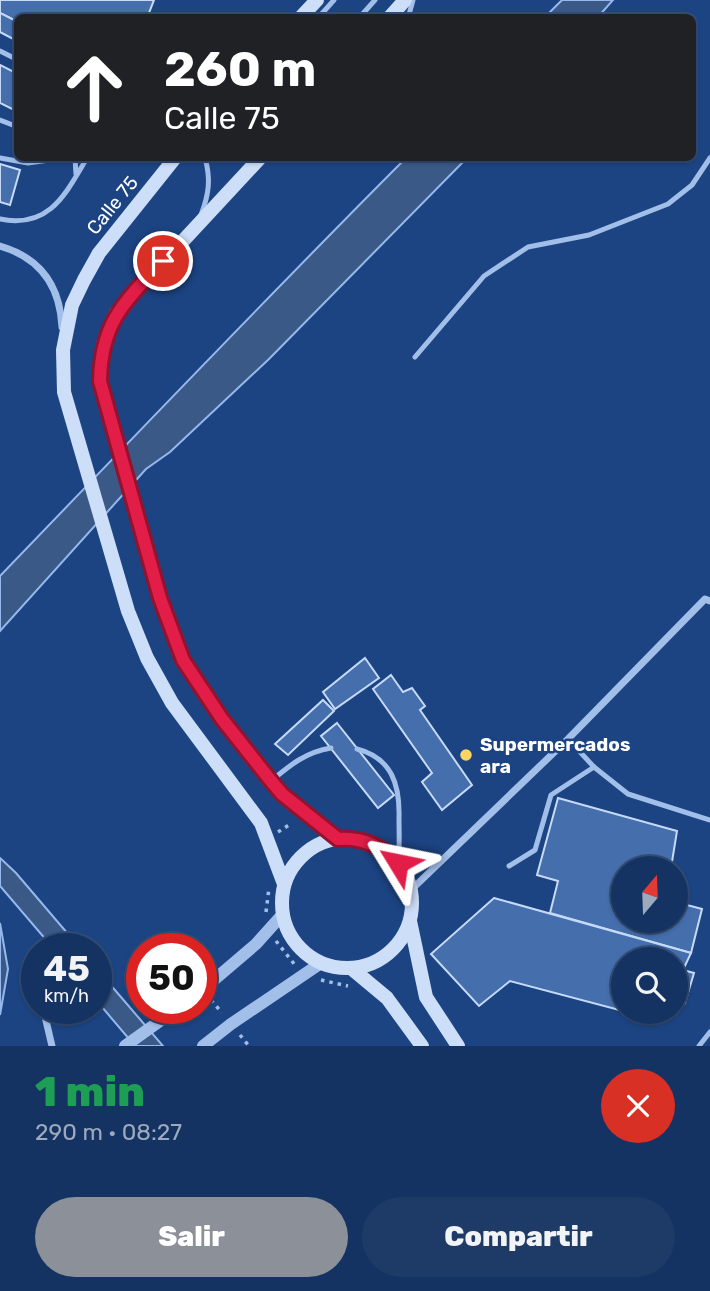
<!DOCTYPE html>
<html lang="es">
<meta charset="utf-8">
<style>
body{margin:0;font-family:Rubik,sans-serif;background:#1e3b68;color:#f1f3f6;height:100vh;display:flex;flex-direction:column;font-size:26px;white-space:nowrap}
*{box-sizing:border-box;margin:0}
p{font-size:23px;color:#9daabe}
.icon{flex:none;width:38px;height:38px;fill:none;stroke:currentColor;stroke-width:2;stroke-linecap:round;stroke-linejoin:round}
.map{position:relative;height:1046px;overflow:hidden}
.details{display:flex;flex-direction:column;background:#153362;flex:1}
.details>*{flex:none}
.banner{position:absolute;left:14px;top:14px;width:682px;height:147px;border-radius:10px;box-shadow:0 2px 5px #0004,0 0 0 2px #344e77;background:#202124;color:#fff;overflow:hidden}
.needle{width:46px;rotate:19deg}
.tools{position:absolute;left:611px;top:856px;display:grid;gap:14px}
.tools a{display:grid;place-items:center;width:77px;height:77px;border-radius:50%;background:#153362;box-shadow:0 2px 5px #0004,0 0 0 2px #344e77;font-size:35px}
.speed{position:absolute;left:21px;top:933px;display:flex;gap:14px;font-size:35px;font-weight:700;text-align:center}
.speed>*{display:grid;place-content:center;width:91px;height:91px;border-radius:50%;background:#153362;box-shadow:0 2px 5px #0004,0 0 0 2px #344e77;line-height:1}
.speed small{font-size:18px;font-weight:400}
.speed .limit{border:10px solid #d22;background:#fff;color:#111}
.pin{position:absolute;display:grid;place-items:center;width:60px;height:60px;color:#fff;margin:-30px;border:4px solid #fff;border-radius:50%;box-shadow:0 2px 7px #0007}
.me{position:absolute;width:77px;margin:-38px;rotate:305deg;stroke-linejoin:round;filter:drop-shadow(0 0 5px #0008)}
.turn{display:flex;align-items:center;gap:24px;height:147px;padding:0 35px;font-size:32px}
.turn .icon{width:91px;height:91px;stroke-width:2.5}
.turn b{display:block;font-size:49px;line-height:60px}
.round{display:grid;place-items:center;flex:none;width:74px;height:74px;border-radius:37px;background:#1e3b68}
.head{display:flex;align-items:center;justify-content:space-between;height:119px;padding:0 35px}
h1{font-size:42px;font-weight:800;line-height:52px;color:#1e9e55}
.cta{display:flex;gap:14px;margin-top:auto;padding:14px 35px}
.cta a{flex:1;height:80px;border-radius:42px;background:#8c9099;color:#fff;font-size:28px;font-weight:800;line-height:80px;text-align:center}
.cta a+a{background:#1e3b68;color:#f1f3f6}
.map>svg:first-child{display:block}
</style>
<div class="map">
<svg width="710" height="1046" viewBox="0 0 710 1046">
<rect width="100%" height="100%" fill="#1c4483"/>
<g fill="#3b5987" stroke="#95b9ec" stroke-width="2">
<path d="M 562,0 L 613,0 L 598,17 L 545,17 Z"/>
<path d="M 406,158 L 467,158 L 269,359 L 170,452 L 146,469 L 0,631 L 0,576 C 135,436 269,295 406,158 Z"/>
<path d="M 0,858 L 16,873 L 80,948 L 53,948 L 0,886 Z"/>
<path d="M 0,923 L 8,969 L 0,1015 Z"/>
<path d="M 96,968 L 163,1046 L 135,1046 L 96,1000 Z"/>
</g>
<g fill="#446eac" stroke="#c6daf8" stroke-width="2">
<path d="M 0,0 L 154,0 L 147,18 L 18,18 L 18,22 L 0,13 Z"/>
<path d="M 0,13 L 18,22 L 18,30 L 13,39 L 0,32 Z"/>
<path d="M 0,65 L 18,74 L 18,112 L 0,103 Z"/>
<path d="M 0,164 L 20,170 L 10,205 L 0,202 Z"/>
<path d="M 365,658 L 379,678 L 335,709 L 323,692 Z"/>
<path d="M 391,675 L 403,692 L 412,688 L 425,706 L 420,710 L 472,785 L 442,810 L 422,782 L 432,773 L 373,689 Z"/>
<path d="M 323,700 L 334,711 L 288,755 L 275,744 Z"/>
<path d="M 337,723 L 394,795 L 378,808 L 321,736 Z"/>
<path d="M 558,798 L 677,831 L 671,868 L 623,868 L 623,920 L 676,920 L 676,902 L 702,909 L 691,953 L 550,913 L 558,881 L 537,875 Z"/>
<path d="M 494,898 L 691,953 L 683,970 L 694,973 L 685,1003 L 676,1000 L 676,959 L 623,959 L 623,1011 L 510,981 L 479,1006 L 431,954 Z"/>
</g>
<g fill="none" stroke-linecap="round" stroke-linejoin="round">
<g stroke="#a2bfea" stroke-width="3.5" stroke-dasharray="3.5 5" stroke-linecap="butt">
<path d="M 278,832 L 292,823"/>
<path d="M 266,912 L 269,888"/>
<path d="M 276,941 L 295,965"/>
<path d="M 321,980 L 348,986"/>
<path d="M 211,1000 L 222,1013"/>
<path d="M 240,1035 L 249,1046"/>
</g>
<g stroke="#a2bfea" stroke-width="5">
<path d="M 318,18 L 334,0"/>
<path d="M 359,18 L 375,0"/>
<path d="M 408,18 L 413,0"/>
<path d="M 0,51 L 18,60"/>
<path d="M 0,120 L 18,127"/>
<path d="M 0,158 L 28,163 L 64,158"/>
<path d="M 75,158 L 76,174"/>
<path d="M 201,215 C 209,194 211,179 205,158"/>
<path d="M 0,219 C 50,229 66,193 87,158"/>
<path d="M 415,357 L 484,276 L 528,247 L 589,235 L 668,204 L 692,185 L 710,158"/>
<path d="M 568,739 L 594,767 L 628,794 L 710,820"/>
<path d="M 357,749 C 392,758 400,785 399,818 C 399,833 400,847 398,862"/>
<path d="M 271,781 C 290,765 306,752 331,748"/>
<path d="M 509,866 L 535,850 L 551,795 L 594,767"/>
<path d="M 699,1046 L 710,1032"/>
</g>
<g stroke="#a2bfea" stroke-width="7">
<path d="M 0,246 C 41,258 60,286 62,327"/>
<path d="M 411,890 L 568,739 L 705,599 L 710,601"/>
<path d="M 43,1008 L 52,1046"/>
</g>
<g stroke="#a2bfea" stroke-width="12">
<path d="M 201,991 L 256,944 L 282,915"/>
<path d="M 125,1046 L 178,1008"/>
<path d="M 203,1046 L 231,1024 L 321,963"/>
</g>
<g stroke="#cddef8" stroke-width="14">
<path d="M 300,18 L 317,0"/>
<path d="M 389,18 L 405,0"/>
<path d="M 175,158 L 99,253 L 84,280 L 72,305 L 63,350 L 64,392 L 128,611 L 147,658 L 172,703 L 261,823 L 284,884"/>
<path d="M 260,158 L 116,313 L 103,344 L 100,381 L 160,598 L 183,659 L 222,719 L 271,781 L 282,794 L 338,839"/>
<circle cx="347" cy="903" r="65"/>
<path d="M 410,921 L 426,997 L 458,1046"/>
<path d="M 351,968 L 387,998 L 422,1046"/>
</g>
</g>
<g fill="none" stroke-linecap="round" stroke-linejoin="round">
<g stroke="#92132f" stroke-width="18">
<path id="route" d="M 163,261 C 125,301 101,322 100,381 L 160,598 L 183,660 L 222,719 L 271,781 L 282,794 L 338,839 C 362,837 381,845 398,863"/>
</g>
<use href="#route" stroke="#e11d48" stroke-width="12"/>
</g>
<circle fill="#fbd55f" stroke="#1c4483" stroke-width="2.5" cx="466" cy="755" r="7"/>
<g text-anchor="middle" stroke-width="5" stroke-linejoin="round" paint-order="stroke">
<g font-size="19" fill="#fff" stroke="#1c4483">
<text transform="translate(112 205) rotate(-51)" y="7">Calle 75</text>
</g>
<g font-size="19" font-weight="bold" fill="#fff" stroke="#1c4483" text-anchor="start">
<text x="480" y="751">Supermercados<tspan x="480" dy="22">ara</tspan></text>
</g>
</g>
</svg>
<div class="tools">
<a><svg class="needle" viewBox="-14 -14 28 28"><path d="M0-13l5 13h-10z" fill="#e53935"/><path d="M0 13l5-13h-10z" fill="#9daabe"/></svg></a>
<a><svg class="icon" aria-label="search" viewBox="0 0 24 24"><circle cx="10" cy="10" r="6"/><path d="M15 15l6 6"/></svg></a>
</div>
<div class="speed"><div>45<small>km/h</small></div><div class="limit">50</div></div>
<div class="pin" style="left:163px;top:261px;background:#d93025"><svg class="icon" aria-label="arrive" viewBox="0 0 24 24"><path d="M6 21V4h12l-3 4 3 4H6"/></svg></div>
<svg class="me" style="left:398px;top:863px" viewBox="-20 -20 40 40"><path d="M0-17L14 15 0 8-14 15z" fill="#e11d48" stroke="#fff" stroke-width="4"/></svg>
<div class="banner">
<div class="turn"><svg class="icon" aria-label="ahead" viewBox="0 0 24 24"><path d="M12 20V5M6 11l6-6 6 6"/></svg><div><b>260 m</b>Calle 75</div></div>
</div>
</div>
<section class="details">
<div class="head"><div><h1>1 min</h1><p>290 m · 08:27</p></div><a class="round" style="background:#d93025;color:#fff"><svg class="icon" aria-label="close" viewBox="0 0 24 24"><path d="M6 6l12 12M18 6L6 18"/></svg></a></div>
<div class="cta"><a>Salir</a><a>Compartir</a></div>
</section>
